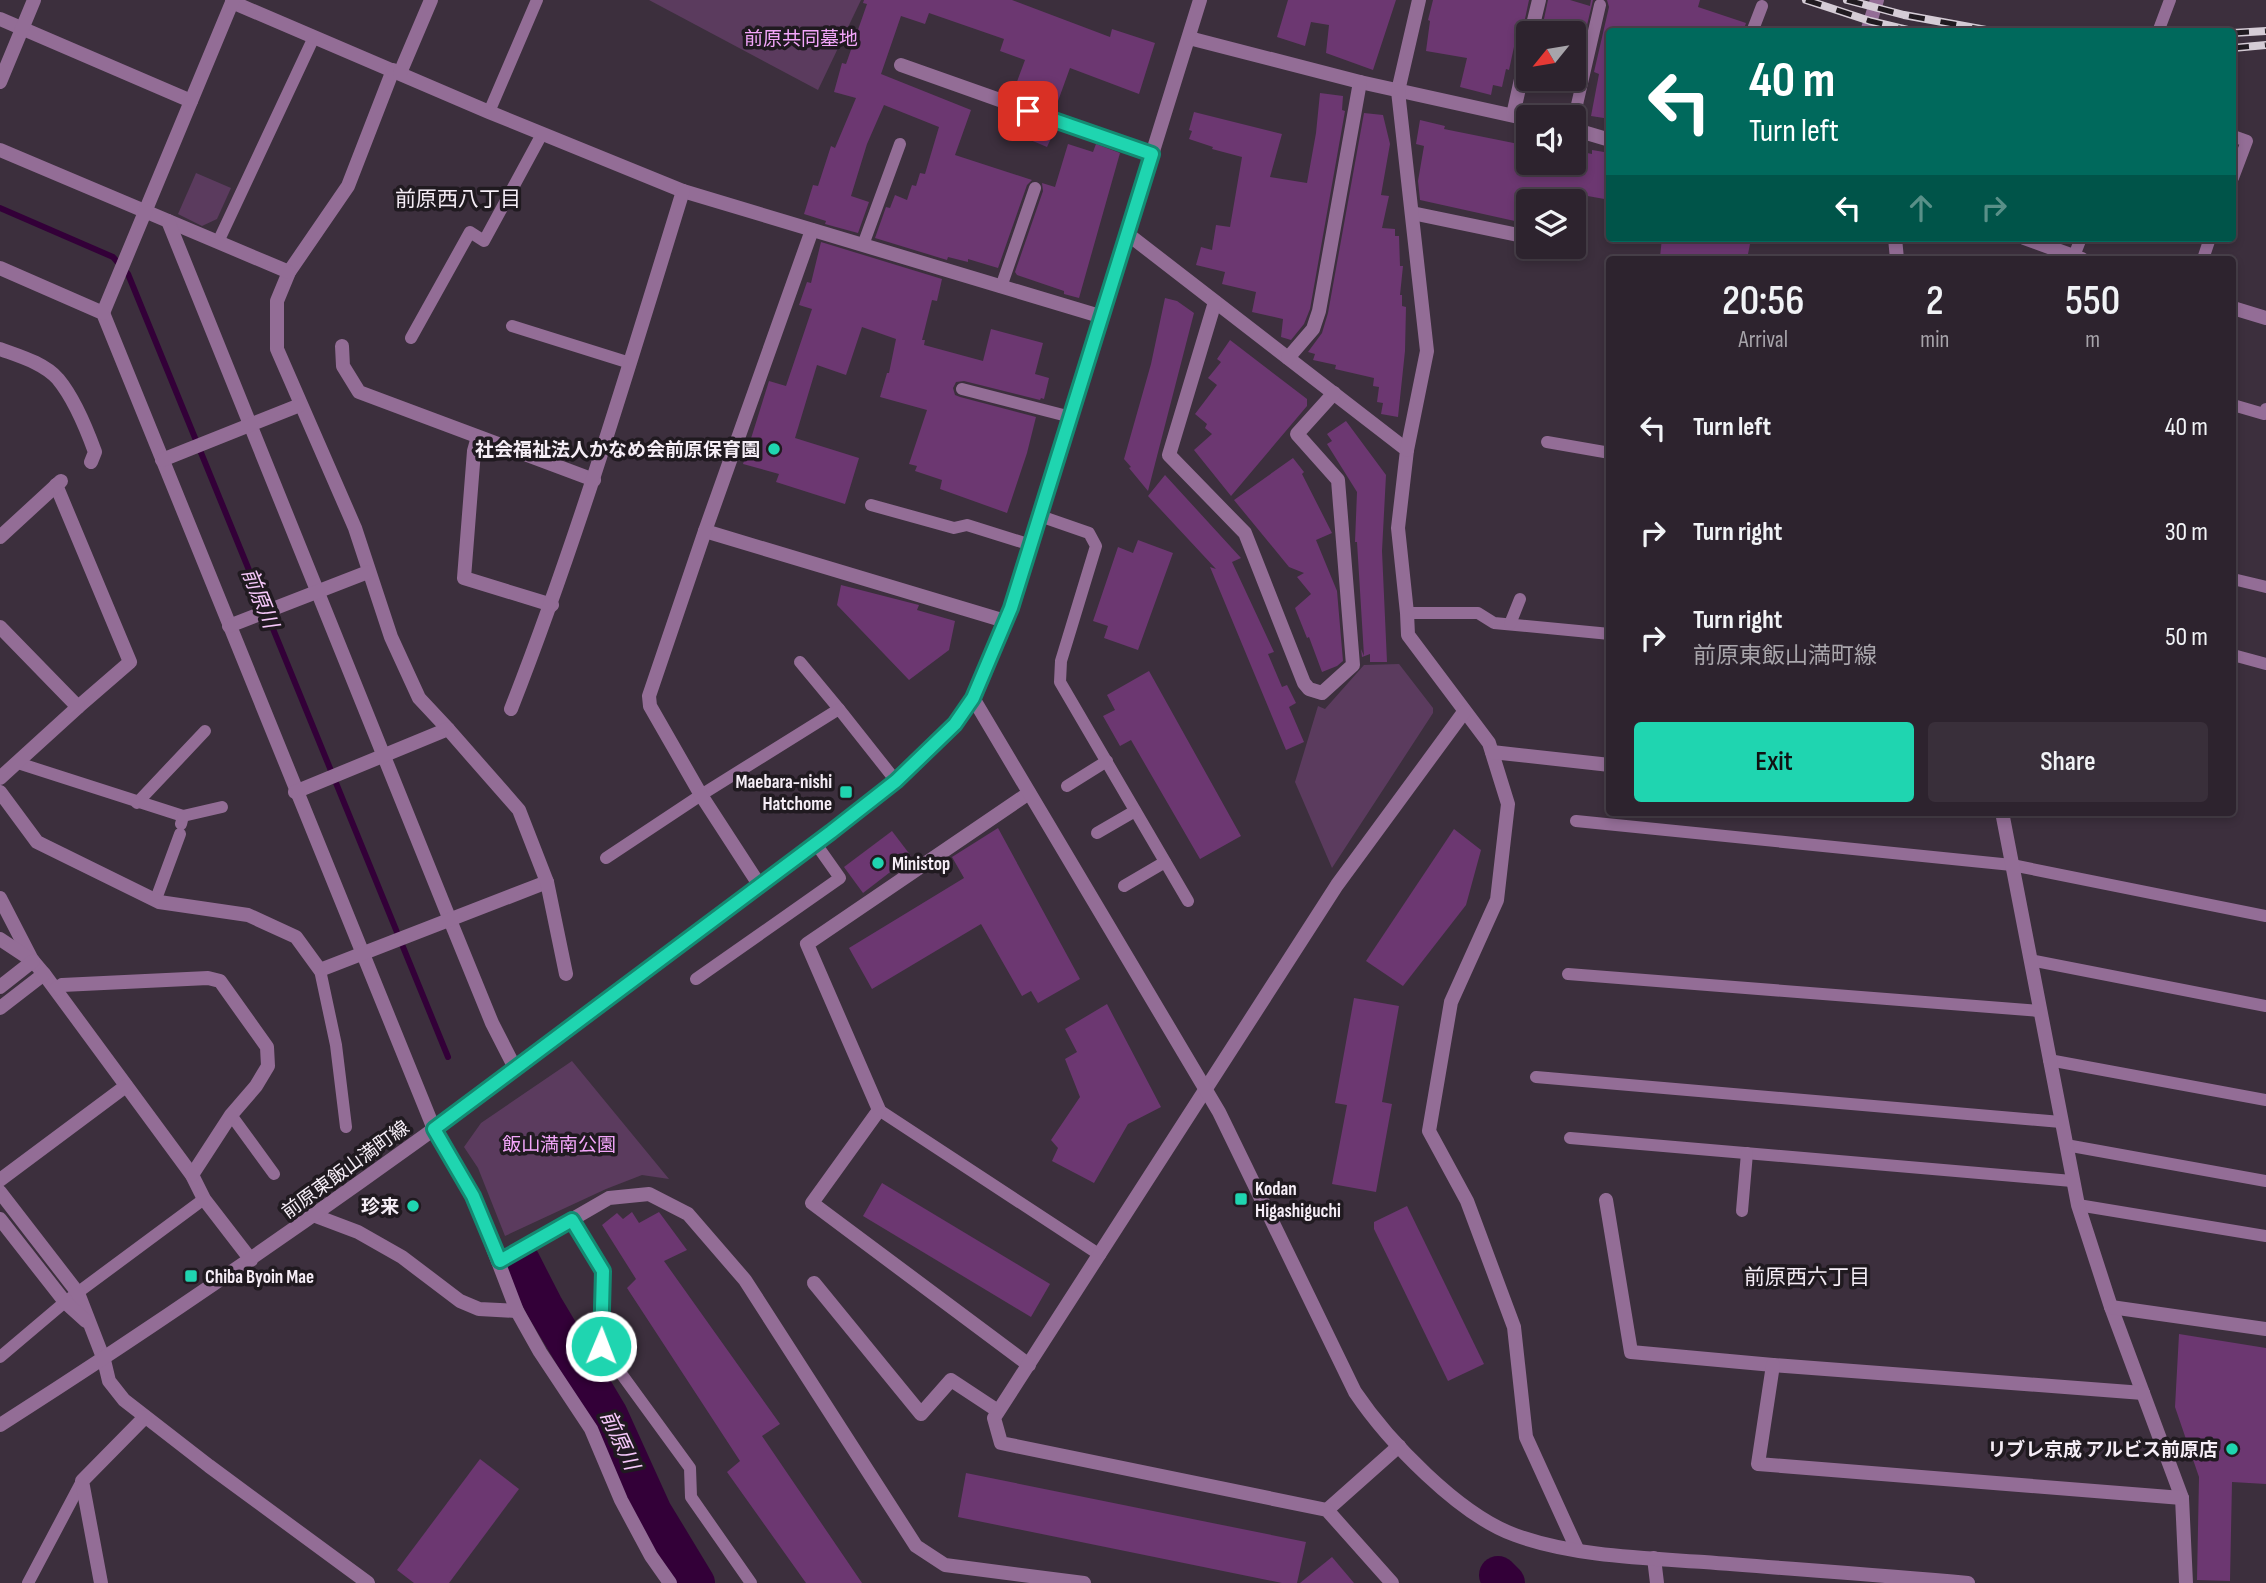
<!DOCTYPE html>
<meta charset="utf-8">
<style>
body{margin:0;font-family:"Sofia Sans Condensed","Noto Sans JP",sans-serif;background:#392f3a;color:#f1f3f6;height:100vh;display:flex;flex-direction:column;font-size:26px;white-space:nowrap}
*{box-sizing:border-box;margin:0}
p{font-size:23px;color:#a7a4aa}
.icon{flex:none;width:38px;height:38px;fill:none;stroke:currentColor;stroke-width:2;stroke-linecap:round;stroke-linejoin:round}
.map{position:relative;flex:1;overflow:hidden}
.sheet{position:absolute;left:1606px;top:256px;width:630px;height:560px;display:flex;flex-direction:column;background:#2d232e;border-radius:7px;box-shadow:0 4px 10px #0003,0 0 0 2px #48404a}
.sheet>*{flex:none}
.banner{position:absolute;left:1606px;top:28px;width:630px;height:214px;border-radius:7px;box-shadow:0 4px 10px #0003,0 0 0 2px #48404a;background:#00695c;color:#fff;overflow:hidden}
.needle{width:46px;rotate:240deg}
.tools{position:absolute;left:1516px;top:21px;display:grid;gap:14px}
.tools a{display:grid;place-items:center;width:70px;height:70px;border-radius:7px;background:#2d232e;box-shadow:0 4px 10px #0003,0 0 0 2px #48404a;font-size:35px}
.pin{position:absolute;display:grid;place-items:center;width:60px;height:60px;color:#fff;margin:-30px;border-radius:14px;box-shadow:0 4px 10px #0006}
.me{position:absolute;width:77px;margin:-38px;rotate:1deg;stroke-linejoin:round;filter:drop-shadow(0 0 5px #0008)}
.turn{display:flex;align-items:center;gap:24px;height:147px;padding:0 28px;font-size:32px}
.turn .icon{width:91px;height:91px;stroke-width:2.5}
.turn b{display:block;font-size:49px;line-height:60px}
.lanes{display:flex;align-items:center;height:66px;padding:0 28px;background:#0003;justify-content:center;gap:35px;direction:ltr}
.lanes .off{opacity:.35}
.eta{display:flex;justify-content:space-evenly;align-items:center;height:119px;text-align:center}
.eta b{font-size:42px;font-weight:600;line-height:49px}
.button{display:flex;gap:14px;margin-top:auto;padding:14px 28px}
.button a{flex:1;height:80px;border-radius:7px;background:#1fd5b0;color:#111;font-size:28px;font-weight:600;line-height:80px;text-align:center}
.button a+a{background:#392f3a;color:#f1f3f6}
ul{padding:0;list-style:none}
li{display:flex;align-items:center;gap:21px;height:105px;padding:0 28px}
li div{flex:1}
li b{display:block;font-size:26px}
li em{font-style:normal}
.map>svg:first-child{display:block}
</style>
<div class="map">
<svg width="2266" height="1583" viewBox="0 0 2266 1583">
<rect width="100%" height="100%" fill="#3c2f3d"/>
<g fill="#5b3b5e">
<path d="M 649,0 L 861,0 L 818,90 Z"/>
<path d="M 196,173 L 231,188 L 217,219 L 202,226 L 178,214 Z"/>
<path d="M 1399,664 L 1433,708 L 1433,713 L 1332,868 L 1295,782 L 1318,706 L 1325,709 L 1364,665 Z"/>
<path d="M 572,1061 L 669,1179 L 642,1175 L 606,1189 L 505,1236 L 478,1168 L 464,1147 L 481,1123 Z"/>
</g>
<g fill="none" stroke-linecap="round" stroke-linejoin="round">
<path stroke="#330038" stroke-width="6" d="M 0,208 L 113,257 L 128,274 L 448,1057"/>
<g stroke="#330038" stroke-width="38">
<path d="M 521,1261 L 544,1306 L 609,1415 L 653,1512 L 696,1583"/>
<path d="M 1498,1575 L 1506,1583"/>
</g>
</g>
<g fill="#6c3771">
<path d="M 864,0 L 1012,0 L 1110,37 L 1112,29 L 1155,43 L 1139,94 L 1070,68 L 1058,101 L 1015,87 L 1025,60 L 1000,51 L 1004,39 L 929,13 L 925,24 L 901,16 L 881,74 L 971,110 L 955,155 L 1032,180 L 1027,185 L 998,268 L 968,259 L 968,262 L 948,257 L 947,260 L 875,238 L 886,207 L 890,208 L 895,195 L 907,200 L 912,185 L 916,186 L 920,173 L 925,174 L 939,127 L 884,105 L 867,144 L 851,196 L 869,202 L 858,233 L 825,224 L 826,221 L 804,214 L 813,185 L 818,186 L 831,146 L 835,148 L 856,98 L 834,92 L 842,63 L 846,64 L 867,4 L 863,3 Z"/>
<path d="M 1288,0 L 1396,0 L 1373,70 L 1326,53 L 1329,25 L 1311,22 L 1305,46 L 1277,37 Z"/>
<path d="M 1433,0 L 1529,0 L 1522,33 L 1517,33 L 1509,70 L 1506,69 L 1502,87 L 1493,85 L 1491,95 L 1460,87 L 1467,58 L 1426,51 L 1430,21 L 1428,20 Z"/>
<path d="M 1548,0 L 1570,0 L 1590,6 L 1591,0 L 1593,0 L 1577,67 L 1573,66 L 1573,33 L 1541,33 Z"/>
<path d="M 1607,0 L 1700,0 L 1698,7 L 1746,23 L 1743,32 L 1610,32 L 1610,119 L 1591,116 L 1599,74 L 1594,72 L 1609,7 Z"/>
<path d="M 1320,93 L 1343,96 L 1342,110 L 1345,111 L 1310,309 L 1304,324 L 1291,340 L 1281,337 L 1283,319 L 1252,312 L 1256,292 L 1222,284 L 1225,272 L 1196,265 L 1201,247 L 1212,250 L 1216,225 L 1230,227 L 1242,157 L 1212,149 L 1213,147 L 1189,139 L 1192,131 L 1189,130 L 1194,112 L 1282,134 L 1270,177 L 1307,183 L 1316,133 Z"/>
<path d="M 1364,113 L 1383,115 L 1390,144 L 1381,195 L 1389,196 L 1382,228 L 1395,229 L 1395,236 L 1399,236 L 1400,266 L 1403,266 L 1400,295 L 1402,295 L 1402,306 L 1406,307 L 1405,351 L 1398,417 L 1381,414 L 1383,403 L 1377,402 L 1379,387 L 1373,386 L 1374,378 L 1335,369 L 1336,365 L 1313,360 L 1315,354 L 1308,352 L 1322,333 L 1328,313 Z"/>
<path d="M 1420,120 L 1445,126 L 1444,129 L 1528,146 L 1528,163 L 1573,163 L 1573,150 L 1592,154 L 1592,150 L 1610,153 L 1610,200 L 1582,195 L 1581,201 L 1528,201 L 1528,224 L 1420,200 L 1418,181 L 1424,146 L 1416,144 Z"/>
<path d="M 1035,123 L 1054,132 L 1047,147 L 1028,139 Z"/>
<path d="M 1068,144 L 1093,152 L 1096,144 L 1120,153 L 1079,298 L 1064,294 L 1064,291 L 1017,275 L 1015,272 L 1043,191 L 1042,183 L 1055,187 Z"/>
<path d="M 1662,238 L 1707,244 L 1708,238 L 1721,238 L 1750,244 L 1747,259 L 1676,259 L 1660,257 Z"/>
<path d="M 821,242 L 942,279 L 937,301 L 932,300 L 922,340 L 925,340 L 924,345 L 983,361 L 991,329 L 1043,343 L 1035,374 L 1049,378 L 1044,399 L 1041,398 L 1040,400 L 964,381 L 956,382 L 953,388 L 955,395 L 960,397 L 1036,417 L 1027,453 L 1007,513 L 940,489 L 942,480 L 915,471 L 917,466 L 909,464 L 927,410 L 880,397 L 887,373 L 889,373 L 896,339 L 862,327 L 846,375 L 817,365 L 795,438 L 859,458 L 845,504 L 776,482 L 779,474 L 743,464 L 769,381 L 786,386 L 812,309 L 799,305 L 807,282 L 811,283 Z"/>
<path d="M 1165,298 L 1177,301 L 1194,313 L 1148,491 L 1129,468 L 1131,467 L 1124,459 L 1151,364 Z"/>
<path d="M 1230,340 L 1307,399 L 1307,406 L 1231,496 L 1194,450 L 1212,434 L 1205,428 L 1207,424 L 1195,414 L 1217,385 L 1208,378 L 1221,362 L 1217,359 Z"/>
<path d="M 1346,421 L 1386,475 L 1382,551 L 1387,662 L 1370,662 L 1370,654 L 1362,657 L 1361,649 L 1364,656 L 1357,542 L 1355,542 L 1357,492 L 1327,444 L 1332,441 L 1327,434 Z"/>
<path d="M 1293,458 L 1304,472 L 1302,474 L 1332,533 L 1316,540 L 1337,591 L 1343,661 L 1337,666 L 1322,672 L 1309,637 L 1307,638 L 1295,608 L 1311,594 L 1297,577 L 1304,573 L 1289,567 L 1234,500 Z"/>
<path d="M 1165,475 L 1241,558 L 1232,562 L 1274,652 L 1268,654 L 1282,687 L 1287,685 L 1296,703 L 1289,707 L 1304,742 L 1286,750 L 1210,567 L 1216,569 L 1148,496 Z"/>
<path d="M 1138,540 L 1173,553 L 1138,650 L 1104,638 L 1108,626 L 1093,621 L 1118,547 L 1133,553 Z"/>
<path d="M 841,585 L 919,605 L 917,610 L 955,621 L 949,650 L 909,680 L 837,605 Z"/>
<path d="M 1149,671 L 1241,836 L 1200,859 L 1131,740 L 1120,746 L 1103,716 L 1115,710 L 1107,695 Z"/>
<path d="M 998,828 L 1080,979 L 1038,1003 L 1031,991 L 1022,996 L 981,924 L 872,989 L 849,948 L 964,878 L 952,857 Z"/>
<path d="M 1454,829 L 1481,850 L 1466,905 L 1403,986 L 1366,961 Z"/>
<path d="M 892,831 L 911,856 L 863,893 L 844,867 Z"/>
<path d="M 1354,998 L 1399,1006 L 1382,1102 L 1392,1104 L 1376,1192 L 1332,1184 L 1347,1105 L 1335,1103 Z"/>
<path d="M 1107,1004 L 1161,1107 L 1128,1124 L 1094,1183 L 1052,1161 L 1058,1148 L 1051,1140 L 1080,1097 L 1065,1059 L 1077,1052 L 1065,1029 Z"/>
<path d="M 882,1183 L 1050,1284 L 1031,1317 L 863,1216 Z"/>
<path d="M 1407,1206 L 1484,1364 L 1448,1381 L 1374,1229 L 1374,1222 Z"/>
<path d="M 632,1212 L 639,1223 L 659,1212 L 687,1250 L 664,1261 L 780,1424 L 762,1436 L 862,1583 L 806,1583 L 727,1472 L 740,1461 L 627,1288 L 636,1279 L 602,1225 L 617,1213 L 623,1219 Z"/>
<path d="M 2179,1334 L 2266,1348 L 2266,1484 L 2232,1482 L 2230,1581 L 2197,1580 L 2199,1477 L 2175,1407 Z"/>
<path d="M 480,1459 L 519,1489 L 449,1583 L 414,1583 L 397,1570 Z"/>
<path d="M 966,1473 L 1306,1542 L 1297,1583 L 1282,1583 L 958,1517 Z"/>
<path d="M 1332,1557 L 1354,1583 L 1300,1583 Z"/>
</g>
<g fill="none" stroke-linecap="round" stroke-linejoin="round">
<g stroke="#936d96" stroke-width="12">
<path d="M 1752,32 L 1762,6"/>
<path d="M 2158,32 L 2170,0"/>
<path d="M 489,112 L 537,0"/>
<path d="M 1573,122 L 1600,5"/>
<path d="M 2233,136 L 2247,141 L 2233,178"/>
<path d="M 218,242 L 314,37"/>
<path d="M 863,245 L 900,144"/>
<path d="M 2074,256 L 2081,238"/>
<path d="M 2203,259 L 2210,238"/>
<path d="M 1001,287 L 1035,188"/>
<path d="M 512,326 L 630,363"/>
<path d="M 411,338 L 470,232 L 484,241 L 542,134"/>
<path d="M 962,389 L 1071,417"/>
<path d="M 2233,405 L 2264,414 L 2266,409"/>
<path d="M 1547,442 L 1610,453"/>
<path d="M 871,505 L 954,528 L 967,525 L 1031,545"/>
<path d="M 1040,516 L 1089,533 L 1096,546 L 1061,661 L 1060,682 L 1188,901"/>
<path d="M 2233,579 L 2266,587"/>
<path d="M 1407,613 L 1478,613 L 1494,623 L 1610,634"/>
<path d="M 1510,624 L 1520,599"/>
<path d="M 2233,655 L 2266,664"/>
<path d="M 800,662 L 839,709"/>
<path d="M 18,763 L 183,816 L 181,824"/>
<path d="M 1067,786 L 1107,761"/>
<path d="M 137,803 L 205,731"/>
<path d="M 183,816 L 222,807"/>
<path d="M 1576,821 L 2012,865 L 2266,916"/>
<path d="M 1097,833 L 1135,811"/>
<path d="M 606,858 L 701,795 L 839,709 L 896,781"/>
<path d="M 1124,886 L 1165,862"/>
<path d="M 156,899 L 180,834"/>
<path d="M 2030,960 L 2266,1006"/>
<path d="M 320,970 L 336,1045 L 346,1127"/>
<path d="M 1568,974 L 2040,1011"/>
<path d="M 696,979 L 840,878 L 816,844"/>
<path d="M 2049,1060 L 2266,1100"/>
<path d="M 1536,1077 L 2061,1122"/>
<path d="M 879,1110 L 1100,1255"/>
<path d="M 231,1115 L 274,1174"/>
<path d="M 1570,1138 L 2072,1181"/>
<path d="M 2066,1145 L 2266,1181"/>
<path d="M 2078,1205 L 2266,1236"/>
<path d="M 1742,1211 L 1747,1153"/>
<path d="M 572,1220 L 603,1271 L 601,1346 L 690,1468 L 691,1497 L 751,1583"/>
<path d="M 0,1357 L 65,1302 L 204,1199"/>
<path d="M 28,1583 L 82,1481"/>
</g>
<g stroke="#936d96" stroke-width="14">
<path d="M 232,2 L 489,112 L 683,191 L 1103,317"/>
<path d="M 0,19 L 191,101"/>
<path d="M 1867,32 L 1877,0"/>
<path d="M 1531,33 L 1539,0"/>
<path d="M 1189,38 L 1360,82 L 1528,119"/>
<path d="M 901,65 L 1152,154"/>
<path d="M 393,70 L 348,186 L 289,272 L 277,301 L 277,349 L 355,528 L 391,637 L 419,698 L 448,729"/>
<path d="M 400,73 L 431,0"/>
<path d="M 0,82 L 34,0"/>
<path d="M 1513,115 L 1528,48"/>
<path d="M 1573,129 L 1610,140"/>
<path d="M 0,150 L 289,272"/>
<path d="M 1412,213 L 1528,237"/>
<path d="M 168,221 L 450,920 L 492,1023 L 515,1068"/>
<path d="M 1129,235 L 1407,450 L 1398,528 L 1407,613 L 1408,635 L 1489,743 L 1508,804 L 1497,900 L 1451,1002 L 1429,1131 L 1467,1201 L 1514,1327 L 1526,1437 L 1577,1549"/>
<path d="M 1895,238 L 1897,259"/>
<path d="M 2024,238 L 2082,259"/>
<path d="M 0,268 L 103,313 L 434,1129"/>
<path d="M 1215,302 L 1169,455 L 1245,533 L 1304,683 L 1309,689 L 1322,693 L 1353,665 L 1338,480 L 1297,434 L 1334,393"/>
<path d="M 2233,308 L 2266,318"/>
<path d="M 103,313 L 233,0"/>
<path d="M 342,346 L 343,366 L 359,392 L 594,480"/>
<path d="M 0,349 C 19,356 44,363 58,379 C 73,397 87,430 95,452 L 91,462"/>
<path d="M 1288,358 L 1313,329 L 1319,311 L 1360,82"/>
<path d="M 478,437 L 474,451 L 464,578 L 552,605"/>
<path d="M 1407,450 L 1427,351 L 1398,91 L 1419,0"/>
<path d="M 162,460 L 300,405"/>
<path d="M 56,485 L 130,662 L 78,707"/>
<path d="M 705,531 L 1005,621"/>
<path d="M 0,537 L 61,481"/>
<path d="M 229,626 L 368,572"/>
<path d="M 0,627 L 78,707 L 0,778"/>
<path d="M 511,709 C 578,538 629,366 683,191"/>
<path d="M 1492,752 L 1610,765"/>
<path d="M 0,792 L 37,842 L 159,902 L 248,915 L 296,937 L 320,970 L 547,882"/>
<path d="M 295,792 L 448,729 L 519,810 L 547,882 L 566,974"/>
<path d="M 2002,812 L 2078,1205 L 2111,1307 L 2182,1498 L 2186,1583"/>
<path d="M 760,886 L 701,795 L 650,706 L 649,696 L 705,531 L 812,230"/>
<path d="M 0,898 L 32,960"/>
<path d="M 0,939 L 33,961 L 44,974 L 192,1175 L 204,1199 L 251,1260"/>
<path d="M 0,987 L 33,961"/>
<path d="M 56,989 L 62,985 L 208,978 L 220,981 L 267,1047 L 268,1066 L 256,1086 L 231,1115 L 192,1175"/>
<path d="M 0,1008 L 44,974"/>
<path d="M 0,1180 L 126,1086"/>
<path d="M 0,1192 L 78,1293 L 104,1360 L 109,1381 L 124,1400 L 209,1466 L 368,1583"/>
<path d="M 1606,1200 L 1631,1352 L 1773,1365 L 2143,1393"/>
<path d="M 313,1215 L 358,1232 L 402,1257 L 460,1301 L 479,1309 L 517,1311"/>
<path d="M 0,1219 L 65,1302 L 86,1321"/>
<path d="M 500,1261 L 609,1198 L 649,1194 L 688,1214 L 745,1280 L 916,1546 L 945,1565 L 1084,1583"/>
<path d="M 814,1283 L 921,1414 L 951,1380 L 998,1411"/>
<path d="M 2111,1307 L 2266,1329"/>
<path d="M 1029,1365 L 812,1203 L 879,1110 L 807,944 L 1029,793"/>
<path d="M 1773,1365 L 1758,1464 L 2182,1498"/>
<path d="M 1327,1510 L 1399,1446"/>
<path d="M 1654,1558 L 1657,1583"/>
<path d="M 101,1583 L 82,1481 L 145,1417"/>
<path d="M 1392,1583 L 1327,1510 L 1001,1443 L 994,1418 L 1337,885 L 1464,712"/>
</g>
<g stroke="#936d96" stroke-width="14">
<path d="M 973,698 L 1219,1112 L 1355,1392 C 1388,1441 1459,1515 1515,1535 C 1572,1556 1643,1558 1704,1562 C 1792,1569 1880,1575 1968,1583"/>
<path d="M 434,1129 L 473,1196 L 517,1311 L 540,1352 L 591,1429 L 621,1500 L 651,1556 L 670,1583"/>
<path d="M 0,1425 C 162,1322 319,1213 474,1100 C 520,1066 564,1029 610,996 C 676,948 742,900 807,850 C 858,812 910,774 952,726 C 981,694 994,648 1011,608 L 1200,0"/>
</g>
<g stroke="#d5ccd6" stroke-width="8">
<g id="rail">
<path d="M 1806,0 L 1870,21 L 1916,32"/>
<path d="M 1847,0 L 1904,15 L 1997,32"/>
<path d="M 2233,33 L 2266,31"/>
<path d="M 2233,48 L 2266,45"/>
</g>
</g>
<use href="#rail" stroke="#201a20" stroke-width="5" stroke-dasharray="16" stroke-linecap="butt"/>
</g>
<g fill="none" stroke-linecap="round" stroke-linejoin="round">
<g stroke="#148a72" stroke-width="18">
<path id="route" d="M 601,1346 L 603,1271 L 572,1220 L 500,1261 L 473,1196 L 434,1129 L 831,832 L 896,781 L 955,724 L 973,698 L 1011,608 L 1152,154 L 1028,111"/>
</g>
<use href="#route" stroke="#1fd5b0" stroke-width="12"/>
</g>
<g fill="#1fd5b0" stroke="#201a20" stroke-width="2.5">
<circle cx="774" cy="449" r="7"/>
<rect x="839" y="785" width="14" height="14" rx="3.5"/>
<circle cx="878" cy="863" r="7"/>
<rect x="1234" y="1192" width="14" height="14" rx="3.5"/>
<circle cx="413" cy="1206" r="7"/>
<rect x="184" y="1269" width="14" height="14" rx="3.5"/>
<circle cx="2232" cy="1449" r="7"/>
</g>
<g text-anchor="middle" stroke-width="7" stroke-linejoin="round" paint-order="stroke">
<g font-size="19" fill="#f3a6fa" stroke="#201a20">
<text x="801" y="45">前原共同墓地</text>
<text x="559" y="1151">飯山満南公園</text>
</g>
<g font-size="19" font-weight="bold" fill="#f5edf6" stroke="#201a20" text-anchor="end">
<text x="760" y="456">社会福祉法人かなめ会前原保育園</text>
<text x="832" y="788">Maebara-nishi<tspan x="832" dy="22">Hatchome</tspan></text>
<text x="892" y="870" text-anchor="start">Ministop</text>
<text x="1255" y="1195" text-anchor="start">Kodan<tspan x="1255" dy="22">Higashiguchi</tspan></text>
<text x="399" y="1213">珍来</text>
<text x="205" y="1283" text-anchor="start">Chiba Byoin Mae</text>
<text x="2218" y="1456">リブレ京成 アルビス前原店</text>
</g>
<g font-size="19" fill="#f5edf6" stroke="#201a20">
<text transform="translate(345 1169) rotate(-36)" y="7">前原東飯山満町線</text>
</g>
<g font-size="21" fill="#f5edf6" stroke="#201a20">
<text x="458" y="206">前原西八丁目</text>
<text x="1807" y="1284">前原西六丁目</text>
</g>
<g font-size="21" font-style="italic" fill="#f7c9fb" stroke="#201a20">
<text transform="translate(260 598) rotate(68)" y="7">前原川</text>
<text transform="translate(620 1440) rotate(65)" y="7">前原川</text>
</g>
</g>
</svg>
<div class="tools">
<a><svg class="needle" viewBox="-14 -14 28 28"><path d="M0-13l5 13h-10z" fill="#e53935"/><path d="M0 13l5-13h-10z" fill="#a7a4aa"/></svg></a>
<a><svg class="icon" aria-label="sound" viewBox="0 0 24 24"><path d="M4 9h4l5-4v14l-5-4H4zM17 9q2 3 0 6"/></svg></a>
<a><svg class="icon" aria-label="layers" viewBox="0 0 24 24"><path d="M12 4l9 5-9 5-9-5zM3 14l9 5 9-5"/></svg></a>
</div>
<div class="pin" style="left:1028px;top:111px;background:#d93025"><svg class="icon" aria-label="arrive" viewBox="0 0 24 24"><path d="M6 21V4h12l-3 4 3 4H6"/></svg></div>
<svg class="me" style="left:601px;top:1346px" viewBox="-20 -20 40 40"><circle r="17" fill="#1fd5b0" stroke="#fff" stroke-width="3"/><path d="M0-11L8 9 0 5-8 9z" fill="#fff"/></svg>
<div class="banner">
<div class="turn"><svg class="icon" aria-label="left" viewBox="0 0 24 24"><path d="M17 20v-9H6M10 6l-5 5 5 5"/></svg><div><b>40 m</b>Turn left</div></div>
<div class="lanes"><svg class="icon" aria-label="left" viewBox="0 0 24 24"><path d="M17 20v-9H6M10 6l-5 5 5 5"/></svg><svg class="icon off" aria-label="ahead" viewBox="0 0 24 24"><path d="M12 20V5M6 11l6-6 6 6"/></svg><svg class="icon off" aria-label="right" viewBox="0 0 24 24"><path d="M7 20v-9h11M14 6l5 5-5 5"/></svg></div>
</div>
<section class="sheet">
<div class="eta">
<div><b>20:56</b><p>Arrival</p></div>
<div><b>2</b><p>min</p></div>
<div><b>550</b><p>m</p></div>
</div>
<ul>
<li><svg class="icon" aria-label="left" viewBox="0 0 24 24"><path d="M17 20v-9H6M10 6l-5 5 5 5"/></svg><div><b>Turn left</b></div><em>40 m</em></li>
<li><svg class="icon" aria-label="right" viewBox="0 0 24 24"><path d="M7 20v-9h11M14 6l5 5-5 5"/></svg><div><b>Turn right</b></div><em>30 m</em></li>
<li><svg class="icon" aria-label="right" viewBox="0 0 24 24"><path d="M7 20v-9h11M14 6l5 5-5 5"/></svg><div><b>Turn right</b><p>前原東飯山満町線</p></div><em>50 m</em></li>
</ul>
<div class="button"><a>Exit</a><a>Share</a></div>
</section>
</div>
